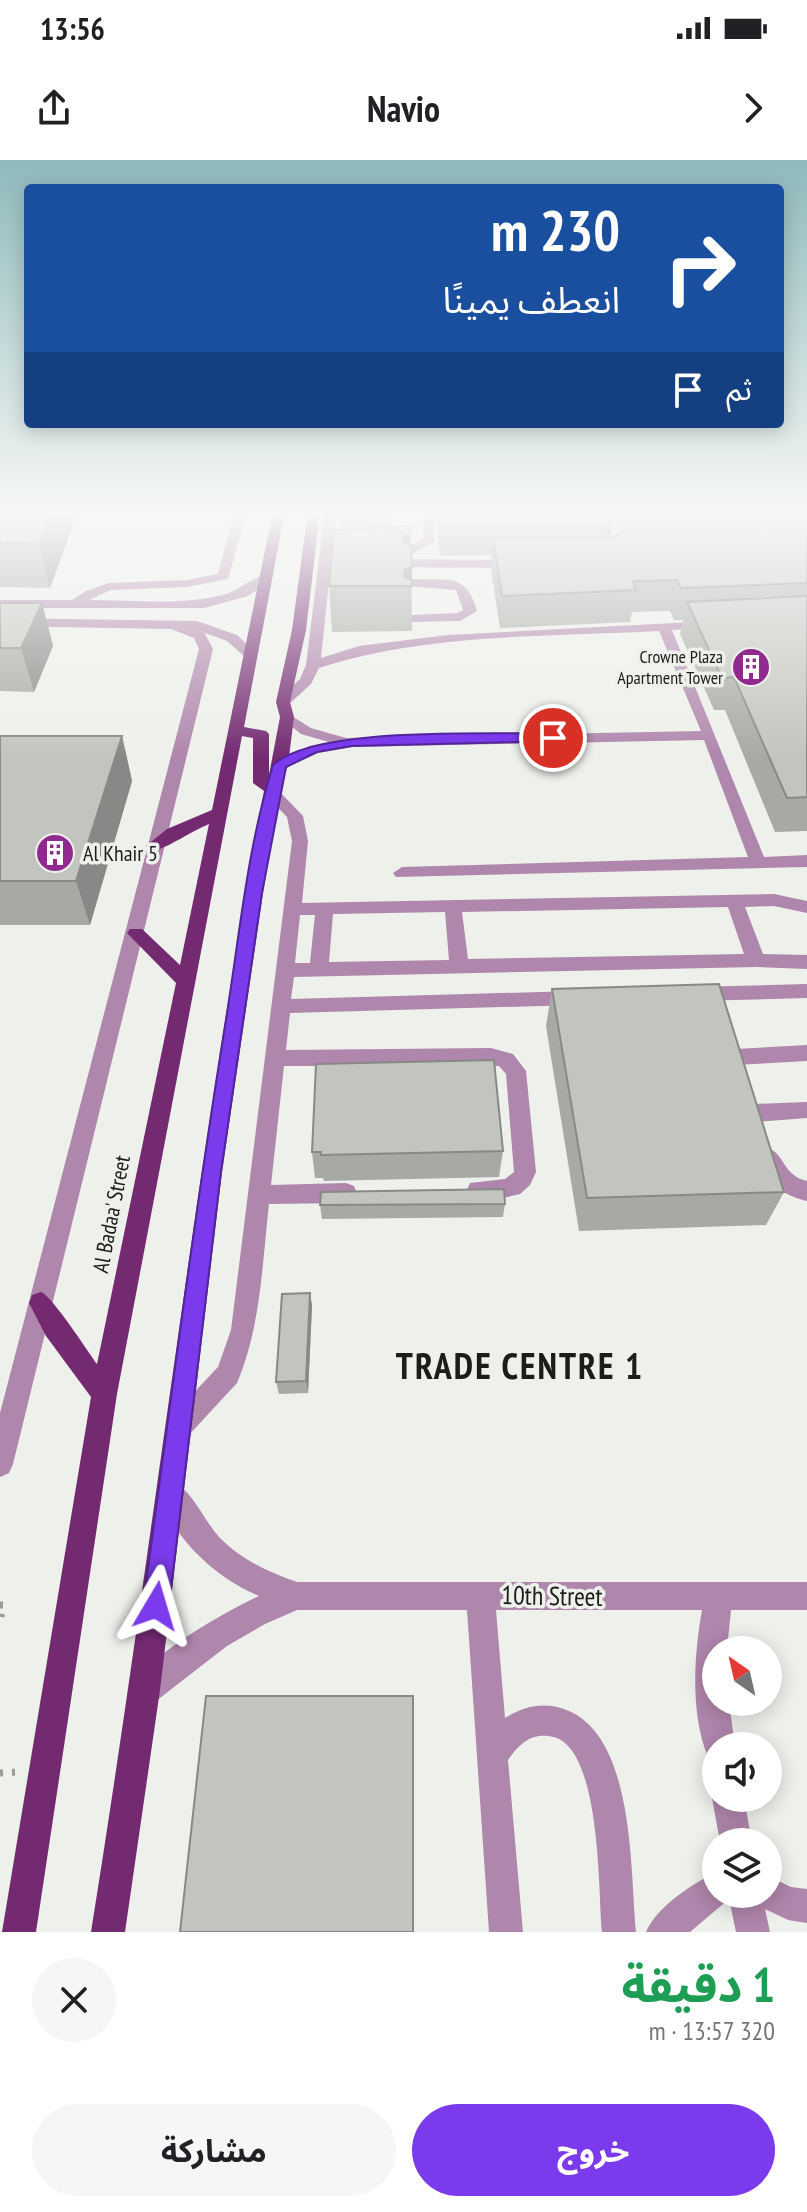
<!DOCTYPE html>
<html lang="ar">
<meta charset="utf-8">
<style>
body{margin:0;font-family:"PT Sans Narrow","Noto Sans Arabic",sans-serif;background:#f6f6f6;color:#202124;direction:rtl;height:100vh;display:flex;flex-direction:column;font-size:30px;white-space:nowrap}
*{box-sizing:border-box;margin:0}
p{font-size:26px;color:#757577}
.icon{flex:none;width:44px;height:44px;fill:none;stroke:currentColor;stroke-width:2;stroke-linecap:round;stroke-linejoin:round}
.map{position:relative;height:1772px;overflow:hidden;direction:ltr}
.panel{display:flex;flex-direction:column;background:#fff;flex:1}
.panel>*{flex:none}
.banner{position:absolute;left:24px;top:24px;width:760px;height:244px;border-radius:8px;box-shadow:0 4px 20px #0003;direction:rtl;background:#1a4fa0;color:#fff;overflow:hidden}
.needle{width:52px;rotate:326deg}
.buttons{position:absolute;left:702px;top:1476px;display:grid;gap:16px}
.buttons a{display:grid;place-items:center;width:80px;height:80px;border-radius:50%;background:#fff;box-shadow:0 4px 20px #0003;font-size:40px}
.pin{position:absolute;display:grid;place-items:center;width:68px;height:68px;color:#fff;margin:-34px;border:4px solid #fff;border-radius:50%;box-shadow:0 2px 8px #0007}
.me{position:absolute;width:88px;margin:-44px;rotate:7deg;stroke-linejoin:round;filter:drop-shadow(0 0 6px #0008)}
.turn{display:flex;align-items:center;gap:28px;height:168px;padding:0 32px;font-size:36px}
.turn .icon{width:104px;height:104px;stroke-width:2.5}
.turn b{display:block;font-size:56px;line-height:68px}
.then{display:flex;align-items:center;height:76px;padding:0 32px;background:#0003;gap:16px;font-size:30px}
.round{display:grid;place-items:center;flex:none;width:84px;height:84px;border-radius:42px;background:#f6f6f6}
.head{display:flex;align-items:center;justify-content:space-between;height:136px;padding:0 32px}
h1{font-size:48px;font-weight:700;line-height:60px;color:#1e9e55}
.cta{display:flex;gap:16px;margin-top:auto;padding:16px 32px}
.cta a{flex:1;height:92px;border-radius:48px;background:#7c3aed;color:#fff;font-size:32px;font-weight:700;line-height:92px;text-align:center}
.cta a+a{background:#f6f6f6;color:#202124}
.status{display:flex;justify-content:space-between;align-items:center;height:56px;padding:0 40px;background:#fff;direction:ltr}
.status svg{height:22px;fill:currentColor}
header{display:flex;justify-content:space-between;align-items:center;height:104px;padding:0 32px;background:#fff;font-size:36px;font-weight:700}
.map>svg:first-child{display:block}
</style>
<div class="status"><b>13:56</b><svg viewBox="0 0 49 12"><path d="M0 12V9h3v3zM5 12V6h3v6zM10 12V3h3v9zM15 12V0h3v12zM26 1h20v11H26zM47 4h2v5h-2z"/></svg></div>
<header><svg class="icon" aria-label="forward" viewBox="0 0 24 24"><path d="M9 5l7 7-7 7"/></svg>Navio<svg class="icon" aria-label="share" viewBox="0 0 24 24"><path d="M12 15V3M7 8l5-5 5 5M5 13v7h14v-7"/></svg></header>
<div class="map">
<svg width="807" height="1772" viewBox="0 0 807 1772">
<rect width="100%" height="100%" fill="#eef0eb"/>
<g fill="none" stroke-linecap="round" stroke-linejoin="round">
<g stroke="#9a9b97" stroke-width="7" stroke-dasharray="3 9" stroke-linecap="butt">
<path d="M 0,1445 L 3,1445 L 0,1462"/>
<path d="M 0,1613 L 18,1612"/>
</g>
<g fill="#af86ac" fill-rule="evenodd">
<path d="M 241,351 L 253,351 L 244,362 L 228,419 L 187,427 L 111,430 L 89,440 C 134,440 183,446 226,434 C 240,430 256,414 270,415 L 270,421 L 248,436 L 204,448 L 0,448 L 0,440 L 72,440 L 86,431 L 109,423 L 187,420 L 218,414 L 232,361 Z"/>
<path d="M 325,351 L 337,351 L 331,404 L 366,399 L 516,400 L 522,404 L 516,408 L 366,407 L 330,412 L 321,498 L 359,486 L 448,475 L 712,461 L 712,467 L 707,468 L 672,470 L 764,697 L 807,695 L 807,707 L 396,717 L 393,713 L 402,707 L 748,697 L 704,580 L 352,587 L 318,593 L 285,608 L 275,608 L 275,602 L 309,586 L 329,582 L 301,574 L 280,557 L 287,553 L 311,568 L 346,578 L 701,571 L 659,471 C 548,477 425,473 319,508 L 311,524 L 288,545 L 278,545 L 278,539 L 300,519 L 306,505 Z"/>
<path d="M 422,351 L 434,351 L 434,382 L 414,393 L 382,396 L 382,390 L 411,386 L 424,378 Z"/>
<path d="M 411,419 C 447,421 466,411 477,451 L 460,461 L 407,462 L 407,456 L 412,455 L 457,453 L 463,450 L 456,430 L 407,426 L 405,423 Z"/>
<path d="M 0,458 L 197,461 L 237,475 L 257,494 L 245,497 L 227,481 L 200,471 L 204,472 L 213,489 L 13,1304 L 9,1313 L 0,1317 L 0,1253 L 199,489 L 194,478 L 171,469 L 0,466 Z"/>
<path d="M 272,628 L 278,630 L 303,656 L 308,681 L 302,743 L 774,734 L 807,741 L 807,753 L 774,746 L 745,747 L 763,794 L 807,795 L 807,809 L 756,807 L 294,817 L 291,839 L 575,831 L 585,838 L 575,845 L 290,853 L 286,890 L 491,888 L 513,894 L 526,911 L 536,1012 L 530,1025 L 520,1034 L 499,1039 L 470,1037 L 467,1030 L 470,1023 L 505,1019 L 514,1012 L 506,914 L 499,906 L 284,906 L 271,1025 L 346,1023 L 354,1026 L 357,1033 L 354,1040 L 346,1043 L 269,1044 C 262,1105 261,1166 237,1223 L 188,1276 L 179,1280 L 170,1276 L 166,1267 L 170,1258 L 218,1207 L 231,1170 L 292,681 L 287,657 L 264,633 ZM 728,747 L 744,794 L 468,799 L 462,752 ZM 445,752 L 449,800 L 329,802 L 333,754 ZM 300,755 L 315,755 L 310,803 L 295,803 Z"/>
<path d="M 807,824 L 807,838 L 695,841 L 685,834 L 695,827 Z"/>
<path d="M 807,885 L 807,901 L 735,905 L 728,903 L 725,897 L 728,891 L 735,889 Z"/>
<path d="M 807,942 L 807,958 L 754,962 L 747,959 L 743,953 L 747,947 L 754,944 Z"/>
<path d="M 768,988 C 785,994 783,1016 807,1021 L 807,1041 C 780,1034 767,1022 757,997 L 760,991 Z"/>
<path d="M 171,1320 C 192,1329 204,1361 220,1378 C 242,1400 268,1412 297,1422 L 807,1422 L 807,1450 L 731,1450 L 727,1490 L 716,1490 L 716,1542 L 729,1542 L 735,1586 L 716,1586 L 716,1600 L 708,1597 C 690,1554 694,1495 702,1450 L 496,1450 L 505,1558 C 526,1545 546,1541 569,1551 C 635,1580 630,1711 636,1772 L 602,1772 C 598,1732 602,1579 548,1576 C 529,1574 519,1585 508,1600 L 523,1772 L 489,1772 L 467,1450 L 297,1450 L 265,1464 L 227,1486 L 156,1541 L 145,1545 L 134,1541 L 130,1530 C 144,1497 226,1451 259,1436 C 214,1417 176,1380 157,1334 L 161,1324 Z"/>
<path d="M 716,1628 L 716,1638 L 744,1638 L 752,1682 L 720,1682 L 712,1638 Z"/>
<path d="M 716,1713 L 716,1734 L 768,1734 L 768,1716 L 791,1727 L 807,1729 L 807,1763 L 788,1760 L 765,1749 L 770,1772 L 736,1772 L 729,1739 L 690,1772 L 646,1772 C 656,1748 692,1723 716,1713 Z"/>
</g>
<path fill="#732a71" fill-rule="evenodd" d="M 273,351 L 285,351 L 244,567 L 266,571 L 269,574 L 269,615 L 280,557 L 276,542 L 292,470 L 308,351 L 320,351 L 306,470 L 290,542 L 294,557 L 288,605 L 280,629 L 263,733 L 222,1012 L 160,1530 L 125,1772 L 91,1772 C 152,1392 195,1010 264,631 L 253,623 L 253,578 L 242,576 L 117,1234 L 36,1772 L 2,1772 L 91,1237 L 46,1176 L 29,1143 L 32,1135 L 41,1132 C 52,1136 87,1190 97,1204 L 176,823 L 127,773 L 130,769 L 142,769 L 180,805 L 209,664 C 192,671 169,687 154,691 L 146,686 L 167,669 L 212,650 Z"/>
</g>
<g fill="#a7a9a4">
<path d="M 0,351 L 73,351 L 75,359 L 50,428 L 0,427 Z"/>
<path d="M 358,351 L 389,351 L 388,367 L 411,366 L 412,471 L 332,472 L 329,426 L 357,358 Z"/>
<path d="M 435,351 L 610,351 L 611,378 L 620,373 L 613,351 L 807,351 L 807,671 L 775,672 L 725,550 L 714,550 L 680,474 L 683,460 L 674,460 L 670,451 L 632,452 L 630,462 L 500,468 L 491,409 L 492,395 L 440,396 Z"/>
<path d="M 0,443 L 42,443 L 53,486 L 34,532 L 0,531 Z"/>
<path d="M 0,576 L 122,576 L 132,621 L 90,765 L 0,765 Z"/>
<path d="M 552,829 L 784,1032 L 766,1065 L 579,1071 L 546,866 Z"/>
<path d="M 503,991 L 499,1017 L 324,1021 L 323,1018 L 315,1018 L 312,992 Z"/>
<path d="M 505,1044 L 503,1057 L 322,1059 L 320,1045 Z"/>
<path d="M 310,1133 L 312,1146 L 308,1233 L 279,1234 L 276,1222 Z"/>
</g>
<g fill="#888986">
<path d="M 51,351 L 73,351 L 75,359 L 50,428 L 39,384 Z"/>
<path d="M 613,362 L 608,392 L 602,395 L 607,364 Z"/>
<path d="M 411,372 L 411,407 L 412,407 L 412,426 L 404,421 L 402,378 Z"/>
<path d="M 42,443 L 53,486 L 34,532 L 21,488 Z"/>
<path d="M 122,576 L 132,621 L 90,765 L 76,721 Z"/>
<path d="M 310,1133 L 312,1146 L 308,1233 L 306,1221 Z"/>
</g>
<g fill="#c2c4bf" stroke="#888986" stroke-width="2">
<path d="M 0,351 L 51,351 L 39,384 L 0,383 Z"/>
<path d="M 358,351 L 388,351 L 387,367 L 341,370 L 341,358 L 357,358 Z"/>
<path d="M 439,351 L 610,351 L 613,362 L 607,364 L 441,365 Z"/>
<path d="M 627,351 L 807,351 L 807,423 L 681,428 L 677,420 L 633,421 L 636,430 L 502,436 L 493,378 L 612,378 L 632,365 Z"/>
<path d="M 411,366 L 411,372 L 402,378 L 405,383 L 411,385 L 412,407 L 405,409 L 404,417 L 412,420 L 412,426 L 329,426 L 334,370 Z"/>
<path d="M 807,436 L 807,637 L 787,638 L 734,517 L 722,518 L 687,442 Z"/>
<path d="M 0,443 L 42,443 L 21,488 L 0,488 Z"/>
<path d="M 0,576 L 122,576 L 76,721 L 0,721 Z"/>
<path d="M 719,824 L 784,1032 L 587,1038 L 552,829 Z"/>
<path d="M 494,900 L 503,991 L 321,995 L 321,992 L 312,992 L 316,904 Z"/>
<path d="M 504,1029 L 505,1044 L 320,1045 L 321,1032 Z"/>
<path d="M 310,1133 L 306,1221 L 276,1222 L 282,1134 Z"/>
<path d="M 206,1536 L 413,1536 L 413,1772 L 180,1772 Z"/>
</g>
<linearGradient id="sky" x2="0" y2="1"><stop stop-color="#8fbabc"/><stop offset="0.59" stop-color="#f7f8f6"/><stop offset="1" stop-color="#f7f8f6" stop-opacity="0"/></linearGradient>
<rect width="807" height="599" fill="url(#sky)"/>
<path fill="#7c3aed" stroke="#51269a" stroke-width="2" d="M 553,573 L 558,575 L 558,581 L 352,586 L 317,592 L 286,607 L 262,733 L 221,1012 L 169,1446 L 165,1456 L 156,1460 L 147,1456 L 143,1446 C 169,1253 194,1059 225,866 C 239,780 247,688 273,605 C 315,565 491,575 553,573 Z"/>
<defs>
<g id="building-disc" transform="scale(2)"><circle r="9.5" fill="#91298e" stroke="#eef0eb"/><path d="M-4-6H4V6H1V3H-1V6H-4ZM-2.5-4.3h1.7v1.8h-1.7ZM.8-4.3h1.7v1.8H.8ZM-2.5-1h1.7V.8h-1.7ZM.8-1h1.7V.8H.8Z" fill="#fff"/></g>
</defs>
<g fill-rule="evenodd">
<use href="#building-disc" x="751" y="507"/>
<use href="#building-disc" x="55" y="693"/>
</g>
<g text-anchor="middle" stroke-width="7" stroke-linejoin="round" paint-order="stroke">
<g font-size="18" fill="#1c1c1a" stroke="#eef0eb" text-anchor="end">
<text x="723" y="503">Crowne Plaza<tspan x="723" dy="21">Apartment Tower</tspan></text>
</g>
<g font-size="22" fill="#1c1c1a" stroke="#eef0eb" text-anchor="start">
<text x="83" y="701">Al Khair 5</text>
</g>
<g font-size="22" fill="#1c1c1a" stroke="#eef0eb">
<text transform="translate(111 1054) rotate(-79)" y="8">Al Badaa' Street</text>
</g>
<g font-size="26" fill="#1c1c1a" stroke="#eef0eb">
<text transform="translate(552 1436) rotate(1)" y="9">10th Street</text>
</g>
<g font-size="36" font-weight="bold" letter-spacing="2" fill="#1c1c1a" stroke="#eef0eb">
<text x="520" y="1219">TRADE CENTRE 1</text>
</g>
</g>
</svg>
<div class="buttons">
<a><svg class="needle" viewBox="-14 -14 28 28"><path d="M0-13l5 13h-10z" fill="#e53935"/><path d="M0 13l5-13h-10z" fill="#757577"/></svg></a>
<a><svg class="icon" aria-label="sound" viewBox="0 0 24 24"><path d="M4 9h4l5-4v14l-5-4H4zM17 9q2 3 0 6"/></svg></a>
<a><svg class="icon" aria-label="layers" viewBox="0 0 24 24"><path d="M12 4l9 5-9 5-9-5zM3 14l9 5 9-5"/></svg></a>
</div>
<div class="pin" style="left:553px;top:578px;background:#d93025"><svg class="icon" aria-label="arrive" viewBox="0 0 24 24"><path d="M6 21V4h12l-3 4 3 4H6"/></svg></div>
<svg class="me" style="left:156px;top:1446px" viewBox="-20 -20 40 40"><path d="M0-17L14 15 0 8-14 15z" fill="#7c3aed" stroke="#fff" stroke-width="4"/></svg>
<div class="banner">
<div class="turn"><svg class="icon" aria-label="right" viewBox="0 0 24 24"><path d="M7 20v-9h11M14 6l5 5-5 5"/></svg><div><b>230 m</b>انعطف يمينًا</div></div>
<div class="then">ثم<svg class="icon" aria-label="arrive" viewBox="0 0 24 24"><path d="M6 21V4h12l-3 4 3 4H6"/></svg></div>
</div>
</div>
<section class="panel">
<div class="head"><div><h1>1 دقيقة</h1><p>320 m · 13:57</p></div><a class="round"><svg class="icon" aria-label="close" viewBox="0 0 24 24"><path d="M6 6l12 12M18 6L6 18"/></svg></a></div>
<div class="cta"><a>خروج</a><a>مشاركة</a></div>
</section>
